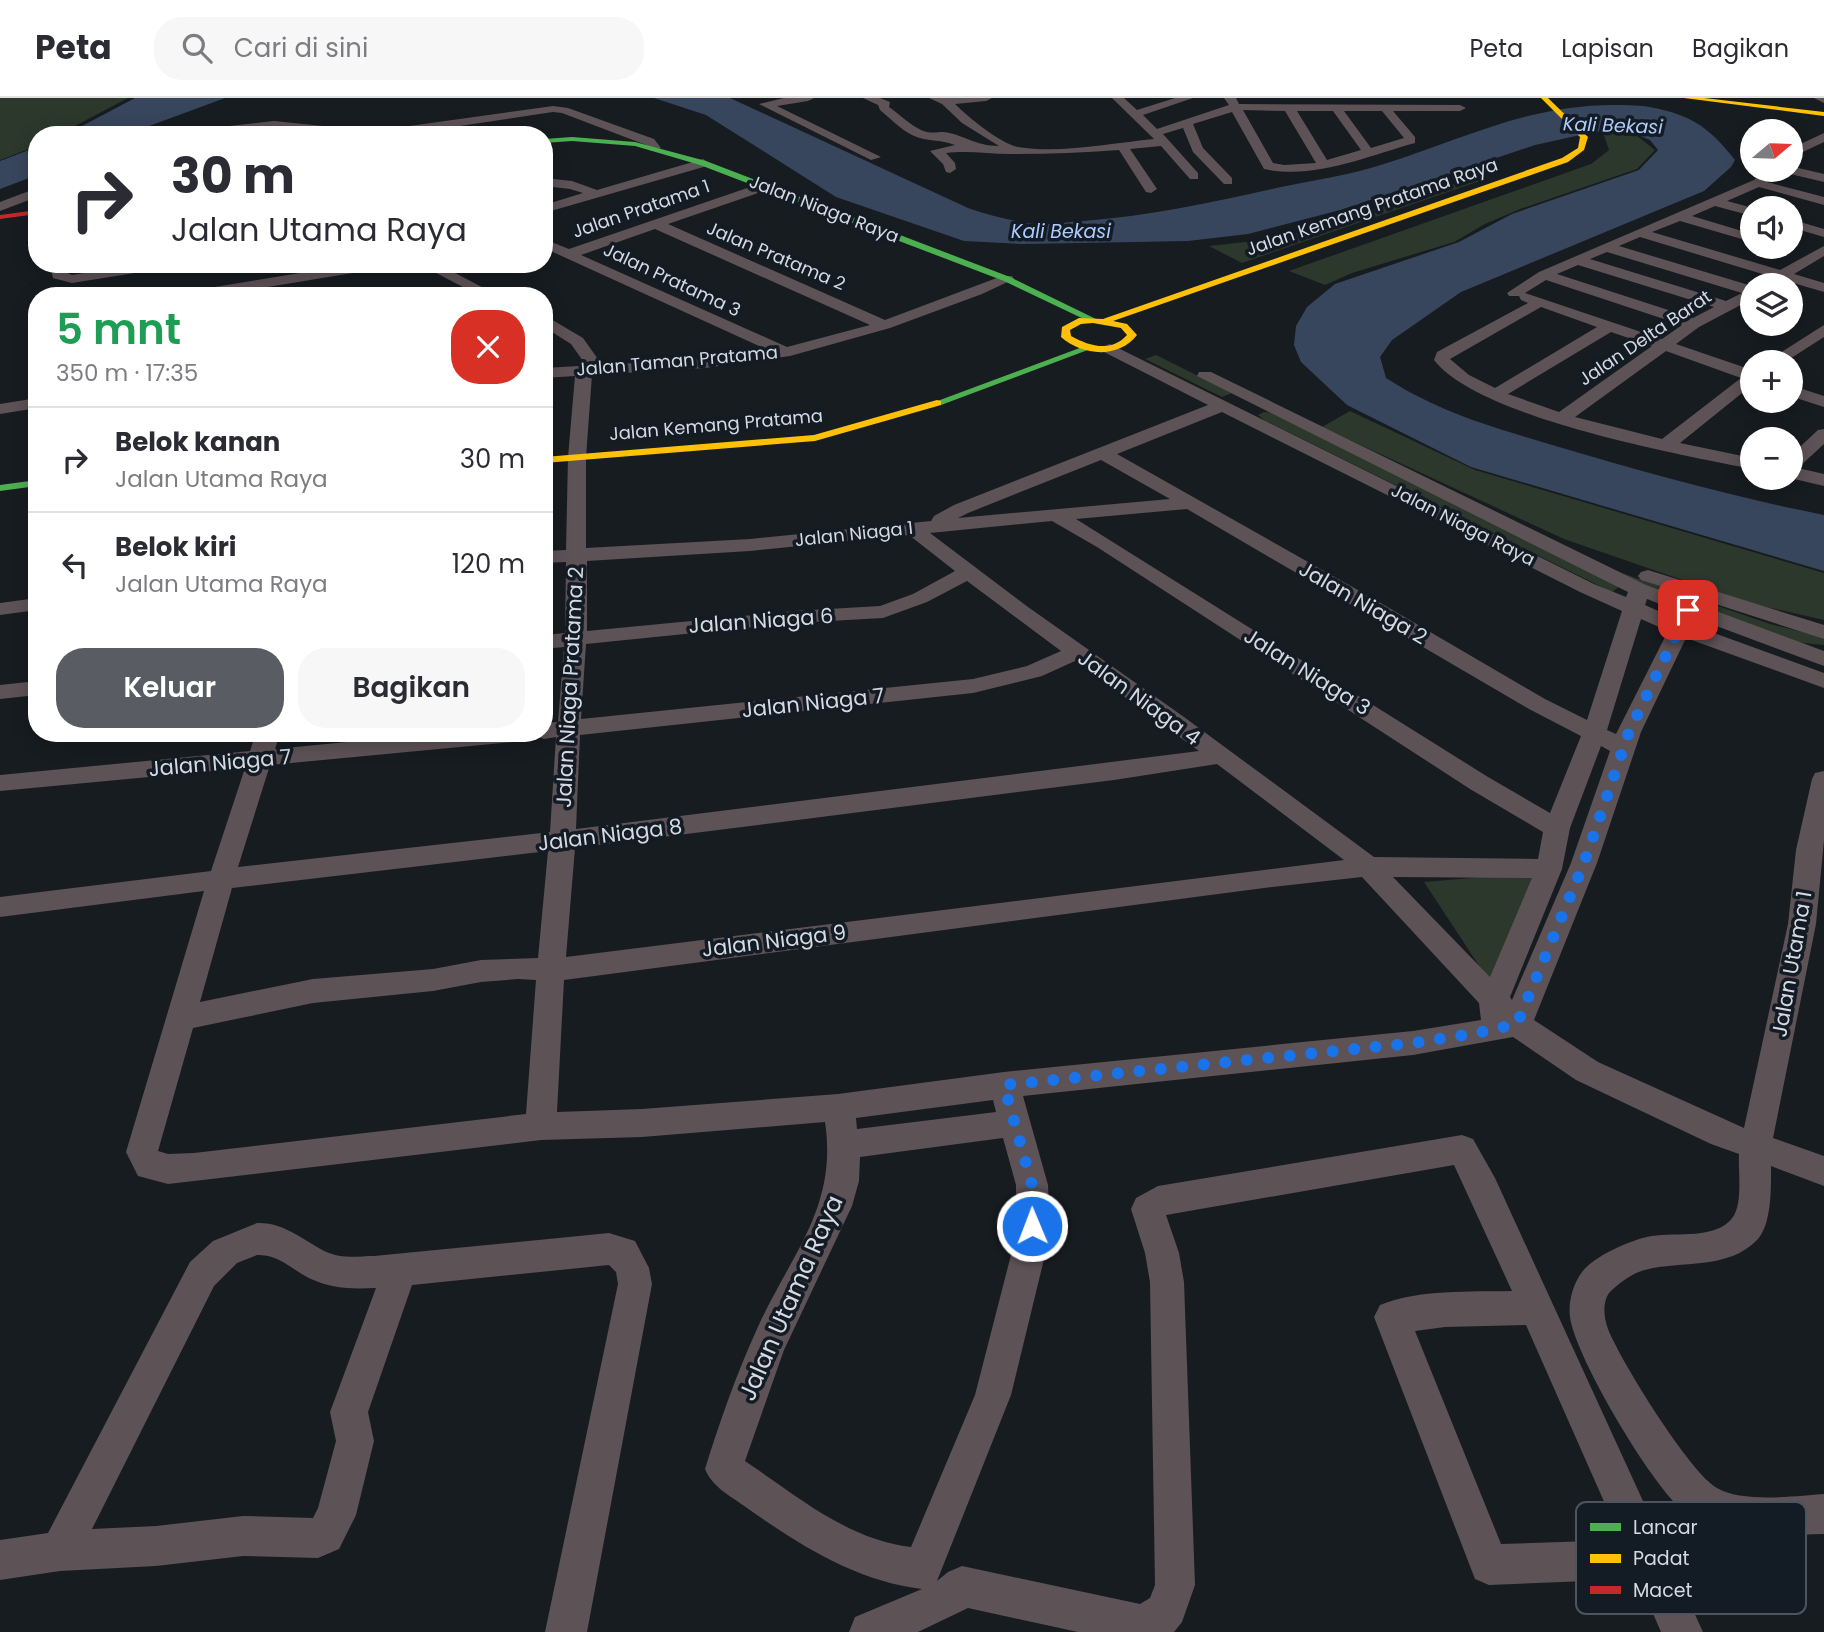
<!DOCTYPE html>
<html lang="id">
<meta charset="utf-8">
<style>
body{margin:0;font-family:Poppins,sans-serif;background:#f7f7f7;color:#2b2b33;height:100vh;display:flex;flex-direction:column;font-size:26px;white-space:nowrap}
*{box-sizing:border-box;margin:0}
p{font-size:23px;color:#7c7c81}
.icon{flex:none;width:38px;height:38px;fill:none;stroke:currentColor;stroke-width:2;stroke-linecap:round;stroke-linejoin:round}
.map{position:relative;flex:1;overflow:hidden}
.details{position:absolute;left:28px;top:189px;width:525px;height:455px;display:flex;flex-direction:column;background:#fff;border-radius:28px;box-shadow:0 4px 18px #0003}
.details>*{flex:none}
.hud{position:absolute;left:28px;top:28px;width:525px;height:147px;border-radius:28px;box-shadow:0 4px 18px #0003;background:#fff;color:#2b2b33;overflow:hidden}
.needle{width:46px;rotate:71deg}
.buttons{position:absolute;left:1740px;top:21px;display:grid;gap:14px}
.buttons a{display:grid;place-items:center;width:63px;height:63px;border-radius:50%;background:#fff;box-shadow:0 4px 18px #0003;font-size:35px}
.pin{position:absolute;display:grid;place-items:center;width:60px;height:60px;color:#fff;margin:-30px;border-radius:14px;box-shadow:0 4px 10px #0006}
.me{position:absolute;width:77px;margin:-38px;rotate:359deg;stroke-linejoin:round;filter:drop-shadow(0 0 5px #0008)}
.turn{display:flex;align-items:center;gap:24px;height:147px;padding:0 28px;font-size:32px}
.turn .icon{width:91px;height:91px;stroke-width:2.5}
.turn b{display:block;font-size:49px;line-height:60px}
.round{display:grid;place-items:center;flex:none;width:74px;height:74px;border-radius:28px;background:#f7f7f7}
.head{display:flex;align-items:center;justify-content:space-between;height:119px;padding:0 28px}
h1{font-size:42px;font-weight:600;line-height:52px;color:#1e9e55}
.action{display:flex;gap:14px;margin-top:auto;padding:14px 28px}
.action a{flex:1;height:80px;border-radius:28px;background:#595c63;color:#fff;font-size:28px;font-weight:600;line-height:80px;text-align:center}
.action a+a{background:#f7f7f7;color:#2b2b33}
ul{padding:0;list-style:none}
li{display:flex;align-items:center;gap:21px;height:105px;padding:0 28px;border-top:2px solid #e1e1e2}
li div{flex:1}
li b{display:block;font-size:26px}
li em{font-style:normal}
header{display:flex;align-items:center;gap:42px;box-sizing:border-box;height:98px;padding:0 35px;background:#fff;border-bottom:2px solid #e1e1e2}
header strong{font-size:33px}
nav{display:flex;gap:38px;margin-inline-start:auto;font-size:24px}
.search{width:490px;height:63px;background:#f7f7f7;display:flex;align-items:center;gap:18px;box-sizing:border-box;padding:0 24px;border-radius:28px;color:#7c7c81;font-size:26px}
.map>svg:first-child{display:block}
</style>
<header>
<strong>Peta</strong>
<div class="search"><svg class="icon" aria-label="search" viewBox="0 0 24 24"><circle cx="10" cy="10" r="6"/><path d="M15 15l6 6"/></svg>Cari di sini</div>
<nav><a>Peta</a><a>Lapisan</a><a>Bagikan</a></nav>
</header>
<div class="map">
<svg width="1824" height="1534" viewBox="0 0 1824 1534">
<rect width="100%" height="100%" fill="#171c21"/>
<g fill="#2b382b">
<path d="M 0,0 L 128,0 L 58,37 L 37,37 L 37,48 L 0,62 Z"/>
<path d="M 1619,33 L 1636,37 L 1655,52 L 1637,71 L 1520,111 L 1485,126 L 1454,144 L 1352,175 L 1325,187 L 1289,173 L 1591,66 L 1609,52 L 1603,35 Z"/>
<path d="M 1473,80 L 1480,83 L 1242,165 L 1209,148 L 1280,140 Z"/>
<path d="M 1156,257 L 1232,295 L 1222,299 L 1145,261 Z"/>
<path d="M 1350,313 L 1475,372 L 1824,475 L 1824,522 L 1749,505 L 1564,441 L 1322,329 Z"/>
<path d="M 1264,314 L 1276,315 L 1620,488 L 1612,494 L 1264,322 L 1258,317 Z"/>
<path d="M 1610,471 L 1770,526 L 1824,539 L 1824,547 L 1794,544 L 1675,507 Z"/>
<path d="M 1539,774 L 1495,892 L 1424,784 Z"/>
</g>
<g fill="#38465d">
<path d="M 135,0 L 225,0 L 125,37 L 65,37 Z"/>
<path d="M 654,0 L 730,0 L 968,110 C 991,118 1012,123 1035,126 C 1050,127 1067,124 1083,123 C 1150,118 1215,104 1281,89 C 1315,82 1351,77 1384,66 C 1476,37 1540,0 1643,8 C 1687,15 1707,26 1735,62 L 1731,69 L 1704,93 L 1461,194 L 1392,242 L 1380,259 L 1386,280 C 1442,316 1496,330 1559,349 C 1646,375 1735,399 1824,417 L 1824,473 L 1471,369 L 1347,307 L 1301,264 L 1294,247 L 1296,228 L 1307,209 L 1335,186 L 1459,144 L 1512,116 L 1639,72 L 1658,52 L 1650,42 L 1635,36 L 1616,32 L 1594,34 L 1535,47 L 1344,111 L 1248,136 L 1188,143 L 1135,144 L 1022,146 L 964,143 L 836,99 L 706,17 Z"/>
<path d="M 37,49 L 37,77 L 0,91 L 0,63 Z"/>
</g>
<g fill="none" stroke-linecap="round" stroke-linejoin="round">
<g fill="#5d5255" fill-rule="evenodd">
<path d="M 784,0 L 814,0 L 808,3 L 777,8 L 881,59 L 871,62 L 759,6 Z"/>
<path d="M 863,0 L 880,0 L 890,4 L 889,9 C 899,16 910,27 921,32 C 930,36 935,34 944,34 C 962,36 975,48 999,48 L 962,25 L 942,6 L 929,0 L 992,0 L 986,3 L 955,6 C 968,19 1001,46 1018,49 C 1060,56 1112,45 1154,41 L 1112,0 L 1124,0 L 1137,12 L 1175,0 L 1193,0 L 1143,17 L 1157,31 L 1229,7 L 1224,0 L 1236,0 L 1239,6 L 1460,7 L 1466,10 L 1460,13 L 1393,13 L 1415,39 L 1415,45 C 1367,58 1314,82 1264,71 L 1232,14 L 1193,26 L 1203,50 L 1232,80 L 1232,86 L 1224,86 L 1193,54 L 1183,30 L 1163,36 L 1198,75 L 1198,81 L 1190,81 L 1161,48 L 1130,51 L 1157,91 L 1151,95 L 1146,94 L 1119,52 C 1082,55 1047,56 1010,56 C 988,56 968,52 946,55 L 955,65 L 956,71 L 950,75 L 946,74 L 943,66 L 930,53 L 955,47 C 941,41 926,44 912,37 C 900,31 890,20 880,12 L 878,7 ZM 1243,12 L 1285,13 L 1316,65 L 1284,67 L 1273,65 ZM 1297,13 L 1333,13 L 1361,52 L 1327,62 ZM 1344,13 L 1382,13 L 1404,40 L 1371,50 Z"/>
<path d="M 1814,0 L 1824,0 L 1824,5 Z"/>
<path d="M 553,8 L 568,10 L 654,41 L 661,50 L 651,53 L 646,47 L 562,15 L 553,14 L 400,37 L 337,37 L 274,29 L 215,37 L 179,37 L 185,33 L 274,23 L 352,31 L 395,30 Z"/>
<path d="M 1824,35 L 1824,44 L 1790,60 L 1790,51 Z"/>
<path d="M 703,61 L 709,65 L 707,68 L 544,115 L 544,107 L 583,95 L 570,91 L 544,88 L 544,80 L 572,83 L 597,92 Z"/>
<path d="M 1790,68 L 1824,76 L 1824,84 L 1786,75 L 1784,72 L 1790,72 Z"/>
<path d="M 1765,72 L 1778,72 L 1767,84 L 1824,99 L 1824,107 L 1759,89 L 1727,103 L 1753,110 L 1752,118 L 1715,108 L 1692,118 L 1752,136 L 1752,144 L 1680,123 L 1652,134 L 1780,172 L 1824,148 L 1824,158 L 1794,176 L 1824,185 L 1824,194 L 1783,182 L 1773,187 L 1767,186 L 1765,183 L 1769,178 L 1640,139 L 1619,148 L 1752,188 L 1752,201 L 1699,229 L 1676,246 L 1752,272 L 1752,287 L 1680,345 L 1752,360 L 1752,371 C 1678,356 1479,320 1434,262 L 1437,254 L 1528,205 L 1521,202 L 1519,198 L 1509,198 L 1507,195 L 1539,174 L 1754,82 ZM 1607,154 L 1742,195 L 1726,203 L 1590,161 ZM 1578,167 L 1714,209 L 1693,220 L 1557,176 ZM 1546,182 L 1682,227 L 1662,241 L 1525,195 ZM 1541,209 L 1597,229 L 1495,290 L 1469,277 L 1450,261 ZM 1611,234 L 1652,248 L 1559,314 L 1508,296 ZM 1666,253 L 1741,280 L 1662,341 L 1575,319 Z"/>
<path d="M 765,84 L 770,85 L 770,91 L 668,126 L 885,222 L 1002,178 L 1012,178 L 1014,181 L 982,196 L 890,230 L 790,258 L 705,270 L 592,277 L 586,359 L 586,450 L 750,441 L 931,423 L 934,418 L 954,407 L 1208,307 L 1104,254 L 1102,251 L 1104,248 L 1110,246 L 1594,486 L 1626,499 L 1628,494 L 1197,278 L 1199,274 L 1211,274 L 1646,487 L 1824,553 L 1824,568 L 1695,520 L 1692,527 L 1824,575 L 1824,590 L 1686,540 L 1641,634 L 1597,765 L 1534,922 L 1598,964 L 1744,1030 L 1788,826 L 1796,752 L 1812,681 L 1815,675 L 1824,673 L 1824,742 L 1816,826 L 1773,1040 L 1824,1058 L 1824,1088 L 1771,1068 C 1771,1088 1772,1125 1758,1141 C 1728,1173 1681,1162 1645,1172 C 1632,1175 1618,1186 1609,1195 C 1602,1205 1604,1220 1608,1231 C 1620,1262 1690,1375 1717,1390 C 1742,1405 1796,1398 1824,1396 L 1824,1436 C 1780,1437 1729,1444 1689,1418 C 1656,1396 1575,1259 1570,1219 C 1568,1204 1573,1186 1582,1174 C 1594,1158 1632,1141 1652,1138 C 1676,1134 1717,1142 1733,1119 C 1743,1104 1738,1073 1739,1056 L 1711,1046 L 1576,982 L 1513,939 L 1413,957 L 1023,998 L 1048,1087 L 1050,1128 L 1046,1153 L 1011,1297 L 937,1483 L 948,1474 L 962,1468 L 1140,1506 L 1150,1500 L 1155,1487 L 1150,1184 L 1145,1155 L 1131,1111 L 1136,1100 L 1158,1088 L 1462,1037 L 1473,1041 L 1495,1080 L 1703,1534 L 1661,1534 L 1638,1481 L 1489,1487 L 1475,1481 L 1374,1219 L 1380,1207 C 1420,1191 1469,1194 1512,1193 L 1454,1067 L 1166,1117 L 1179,1155 L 1184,1184 L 1195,1487 L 1182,1524 L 1174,1534 L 1078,1534 L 968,1510 L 918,1534 L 849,1534 L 855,1519 L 922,1491 C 856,1483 801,1448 747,1410 C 731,1398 713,1390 705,1371 C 720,1323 736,1277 757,1231 C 790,1157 838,1110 825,1024 L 642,1039 L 541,1042 L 194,1083 L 168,1086 L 138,1078 L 126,1054 L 204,793 L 0,819 L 0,799 L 211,773 L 245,670 L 0,693 L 0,677 L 250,653 L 256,635 L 280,635 L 275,651 L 439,635 L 544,635 L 544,625 L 558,624 L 564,549 L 544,551 L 544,537 L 565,535 L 566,464 L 544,465 L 544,453 L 566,452 L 568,359 L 575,278 L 544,280 L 544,270 L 579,268 L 583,263 L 571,246 L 544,229 L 544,217 L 583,240 L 600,264 L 598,267 L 705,261 L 768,252 L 544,150 L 544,141 L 569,151 ZM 655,131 L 870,227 L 787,249 L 581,157 ZM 1222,314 L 1580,494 L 1622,513 L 1587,622 L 1545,601 L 1372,500 L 1117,356 ZM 1101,362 L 1170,401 L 958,420 L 968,415 ZM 1187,411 L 1529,611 L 1581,638 L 1550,715 L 1488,679 L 1076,421 ZM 1052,423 L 1097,449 L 1470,691 L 1543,734 L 1538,761 L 1374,759 L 1184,619 L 1028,509 L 930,435 ZM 909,437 L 955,473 L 913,496 L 880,508 L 794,513 L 587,533 L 587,463 L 750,453 ZM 967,483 L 1061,553 L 1027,568 L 973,581 L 581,621 L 586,546 L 794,525 L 883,520 L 927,504 ZM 1647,501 L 1678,513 L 1674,520 L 1645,507 ZM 1641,521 L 1668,533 L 1616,636 L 1607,632 ZM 1075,563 L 1199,653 L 576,731 L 580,637 L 973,595 L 1042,578 ZM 535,637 L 544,641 L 556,639 L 550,734 L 238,769 L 270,667 L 524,643 ZM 1601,648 L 1610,653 L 1571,765 L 1512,902 L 1510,899 L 1562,771 L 1570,730 ZM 1217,666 L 1344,762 L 566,859 L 575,750 L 1114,682 ZM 548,753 L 538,860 L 481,862 L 433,871 L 313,881 L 200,904 L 232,790 ZM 1362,779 L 1479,905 L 1481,922 L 1413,933 L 1004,974 L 838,996 L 642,1011 L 557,1014 L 564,882 L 1264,790 ZM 1393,779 L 1532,780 L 1490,879 ZM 518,881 L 536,882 L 526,1016 L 194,1055 L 168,1056 L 158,1053 L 193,930 L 313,905 L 433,893 L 481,884 ZM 993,1002 L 996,1014 L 857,1031 L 856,1020 ZM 1003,1040 L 1016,1087 L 1016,1128 L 1012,1153 L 975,1297 L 911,1449 C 848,1442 796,1397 745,1363 L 784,1252 L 852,1108 L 859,1083 L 860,1059 ZM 1526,1227 L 1621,1442 L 1501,1446 L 1415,1233 L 1445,1229 Z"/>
<path d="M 37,90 L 37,99 L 0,113 L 0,104 Z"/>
<path d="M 1790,121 L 1824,131 L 1824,139 L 1790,129 Z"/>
<path d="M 50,166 L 64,166 L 65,174 L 72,177 L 137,166 L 173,166 L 166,170 L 72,185 L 53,180 Z"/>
<path d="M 355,166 L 390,166 L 383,170 L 213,198 L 177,198 L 184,194 Z"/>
<path d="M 419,166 L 438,166 L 499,198 L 480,198 Z"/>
<path d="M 1824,227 L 1824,239 L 1785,264 L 1766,264 Z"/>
<path d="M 1790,287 L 1824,298 L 1824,309 L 1790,298 Z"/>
<path d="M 37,300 L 37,310 L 0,316 L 0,306 Z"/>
<path d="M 1824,331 L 1824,346 L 1798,370 L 1824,376 L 1824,388 L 1790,380 L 1790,358 L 1818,332 Z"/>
<path d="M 1648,472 L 1824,527 L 1824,541 L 1641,482 L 1638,478 L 1641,474 Z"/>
<path d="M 37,500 L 37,512 L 0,517 L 0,505 Z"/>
<path d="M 37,583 L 37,597 L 0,601 L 0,587 Z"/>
<path d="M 257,1125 C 286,1124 304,1144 329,1155 C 343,1161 359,1158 374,1158 L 609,1135 L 635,1143 L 649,1170 L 652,1186 L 587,1534 L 545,1534 L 618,1186 L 616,1174 L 609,1167 L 412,1187 L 368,1314 L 374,1343 L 356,1417 L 339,1451 L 318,1460 L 243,1458 L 156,1468 L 60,1473 L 0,1482 L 0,1442 L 48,1435 L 190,1164 L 213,1143 ZM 257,1157 C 279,1156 292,1172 311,1181 C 333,1191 352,1191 376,1190 L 330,1314 L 336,1343 L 318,1410 L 313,1420 L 243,1418 L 156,1428 L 92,1431 L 214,1188 L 237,1165 Z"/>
</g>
<g fill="#4caf50" fill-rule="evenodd">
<path d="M 572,39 L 635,44 L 706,63 L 1010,179 L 1098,222 L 1090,224 L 1004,183 L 700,67 L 635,48 L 572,43 L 544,45 L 544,41 Z"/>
<path d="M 1085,248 L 1093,250 L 941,307 L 932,305 Z"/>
<path d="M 37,382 L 37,388 L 0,393 L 0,387 Z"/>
</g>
<g fill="#ffc107" fill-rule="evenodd">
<path d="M 1541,0 L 1548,0 L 1588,39 L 1584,52 L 1568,64 L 1113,223 L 1127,226 L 1137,237 C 1118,261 1083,258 1061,239 L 1062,229 L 1079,220 L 1103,221 L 1562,60 L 1578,50 L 1580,39 ZM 1093,225 L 1121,230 L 1127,237 C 1111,255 1089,248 1071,238 L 1070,232 L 1081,226 Z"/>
<path d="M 1684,0 L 1704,0 L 1824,14 L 1824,18 Z"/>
<path d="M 937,302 L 941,303 L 941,307 L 815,343 L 544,365 L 544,359 L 814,337 Z"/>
</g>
<path fill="#c62828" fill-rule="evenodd" d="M 37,112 L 37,116 L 0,121 L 0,117 Z"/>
</g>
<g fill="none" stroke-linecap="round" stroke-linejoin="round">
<path stroke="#1a73e8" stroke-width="12" stroke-dasharray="0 21.6" d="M 1032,1128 L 1032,1087 L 1004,987 L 1413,945 L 1477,935 L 1517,926 L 1584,765 L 1629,634 L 1688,512"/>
</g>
<g text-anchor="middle" stroke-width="7" stroke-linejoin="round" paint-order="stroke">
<g font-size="18" fill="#d5dae2" stroke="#131b25">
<text transform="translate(1372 109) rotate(-19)" y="6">Jalan Kemang Pratama Raya</text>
<text transform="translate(641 111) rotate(-19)" y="6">Jalan Pratama 1</text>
<text transform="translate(824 111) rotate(21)" y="6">Jalan Niaga Raya</text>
<text transform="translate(776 158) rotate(23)" y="6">Jalan Pratama 2</text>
<text transform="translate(672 182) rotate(25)" y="6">Jalan Pratama 3</text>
<text transform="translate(1645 240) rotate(-34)" y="6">Jalan Delta Barat</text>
<text transform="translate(677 263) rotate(-5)" y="6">Jalan Taman Pratama</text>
<text transform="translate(716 327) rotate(-5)" y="6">Jalan Kemang Pratama</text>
<text transform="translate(1463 427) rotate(27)" y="6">Jalan Niaga Raya</text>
<text transform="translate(854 436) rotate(-6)" y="6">Jalan Niaga 1</text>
</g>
<g font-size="19" font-style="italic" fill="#aecbfc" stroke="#131b25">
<text transform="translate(1613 27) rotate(2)" y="7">Kali Bekasi</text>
<text x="1061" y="140">Kali Bekasi</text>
</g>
<g font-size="21" fill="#d5dae2" stroke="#131b25">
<text transform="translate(1363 505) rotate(30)" y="7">Jalan Niaga 2</text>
<text transform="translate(761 523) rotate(-4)" y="7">Jalan Niaga 6</text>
<text transform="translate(1307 574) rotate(32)" y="7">Jalan Niaga 3</text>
<text transform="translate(570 589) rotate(-87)" y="7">Jalan Niaga Pratama 2</text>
<text transform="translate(1139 600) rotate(36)" y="7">Jalan Niaga 4</text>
<text transform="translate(813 605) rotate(-6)" y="7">Jalan Niaga 7</text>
<text transform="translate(220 665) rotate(-5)" y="7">Jalan Niaga 7</text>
<text transform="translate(610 737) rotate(-7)" y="7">Jalan Niaga 8</text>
<text transform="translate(774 843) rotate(-7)" y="7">Jalan Niaga 9</text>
<text transform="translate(1792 866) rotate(-80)" y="7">Jalan Utama 1</text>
</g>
<g font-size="24" fill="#d5dae2" stroke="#131b25">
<text transform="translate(791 1200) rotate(-66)" y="8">Jalan Utama Raya</text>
</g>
</g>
<rect x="1576" y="1404" width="230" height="112" rx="10" fill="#131b25" stroke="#4d545e" stroke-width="2"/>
<rect x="1590" y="1425" width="31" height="8" fill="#4caf50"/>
<rect x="1590" y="1456" width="31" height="9" fill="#ffc107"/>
<rect x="1590" y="1488" width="31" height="8" fill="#c62828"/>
<g font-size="19" fill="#d5dae2">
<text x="1633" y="1436">Lancar</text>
<text x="1633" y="1467">Padat</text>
<text x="1633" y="1499">Macet</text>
</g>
</svg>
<div class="buttons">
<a><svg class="needle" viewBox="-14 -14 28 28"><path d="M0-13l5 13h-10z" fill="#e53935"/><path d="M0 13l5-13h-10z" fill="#7c7c81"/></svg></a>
<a><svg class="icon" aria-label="sound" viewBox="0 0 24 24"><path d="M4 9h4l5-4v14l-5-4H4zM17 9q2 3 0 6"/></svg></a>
<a><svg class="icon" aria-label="layers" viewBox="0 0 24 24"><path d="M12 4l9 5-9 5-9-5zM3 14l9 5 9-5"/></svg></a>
<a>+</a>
<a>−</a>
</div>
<div class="pin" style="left:1688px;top:512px;background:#d93025"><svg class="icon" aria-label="arrive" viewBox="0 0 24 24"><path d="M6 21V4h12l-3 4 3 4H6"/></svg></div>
<svg class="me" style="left:1032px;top:1128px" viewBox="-20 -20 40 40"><circle r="17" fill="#1a73e8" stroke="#fff" stroke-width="3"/><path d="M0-11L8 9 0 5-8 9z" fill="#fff"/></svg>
<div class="hud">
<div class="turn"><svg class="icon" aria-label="right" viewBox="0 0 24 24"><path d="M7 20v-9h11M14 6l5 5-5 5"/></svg><div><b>30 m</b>Jalan Utama Raya</div></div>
</div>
<section class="details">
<div class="head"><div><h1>5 mnt</h1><p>350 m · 17:35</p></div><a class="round" style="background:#d93025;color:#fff"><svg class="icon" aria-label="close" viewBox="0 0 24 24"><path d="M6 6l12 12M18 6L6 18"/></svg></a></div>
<ul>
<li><svg class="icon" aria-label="right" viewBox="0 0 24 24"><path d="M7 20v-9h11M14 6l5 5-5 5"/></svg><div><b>Belok kanan</b><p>Jalan Utama Raya</p></div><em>30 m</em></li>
<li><svg class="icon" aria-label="left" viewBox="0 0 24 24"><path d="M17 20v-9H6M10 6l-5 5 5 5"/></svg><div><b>Belok kiri</b><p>Jalan Utama Raya</p></div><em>120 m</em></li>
</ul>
<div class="action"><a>Keluar</a><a>Bagikan</a></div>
</section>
</div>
